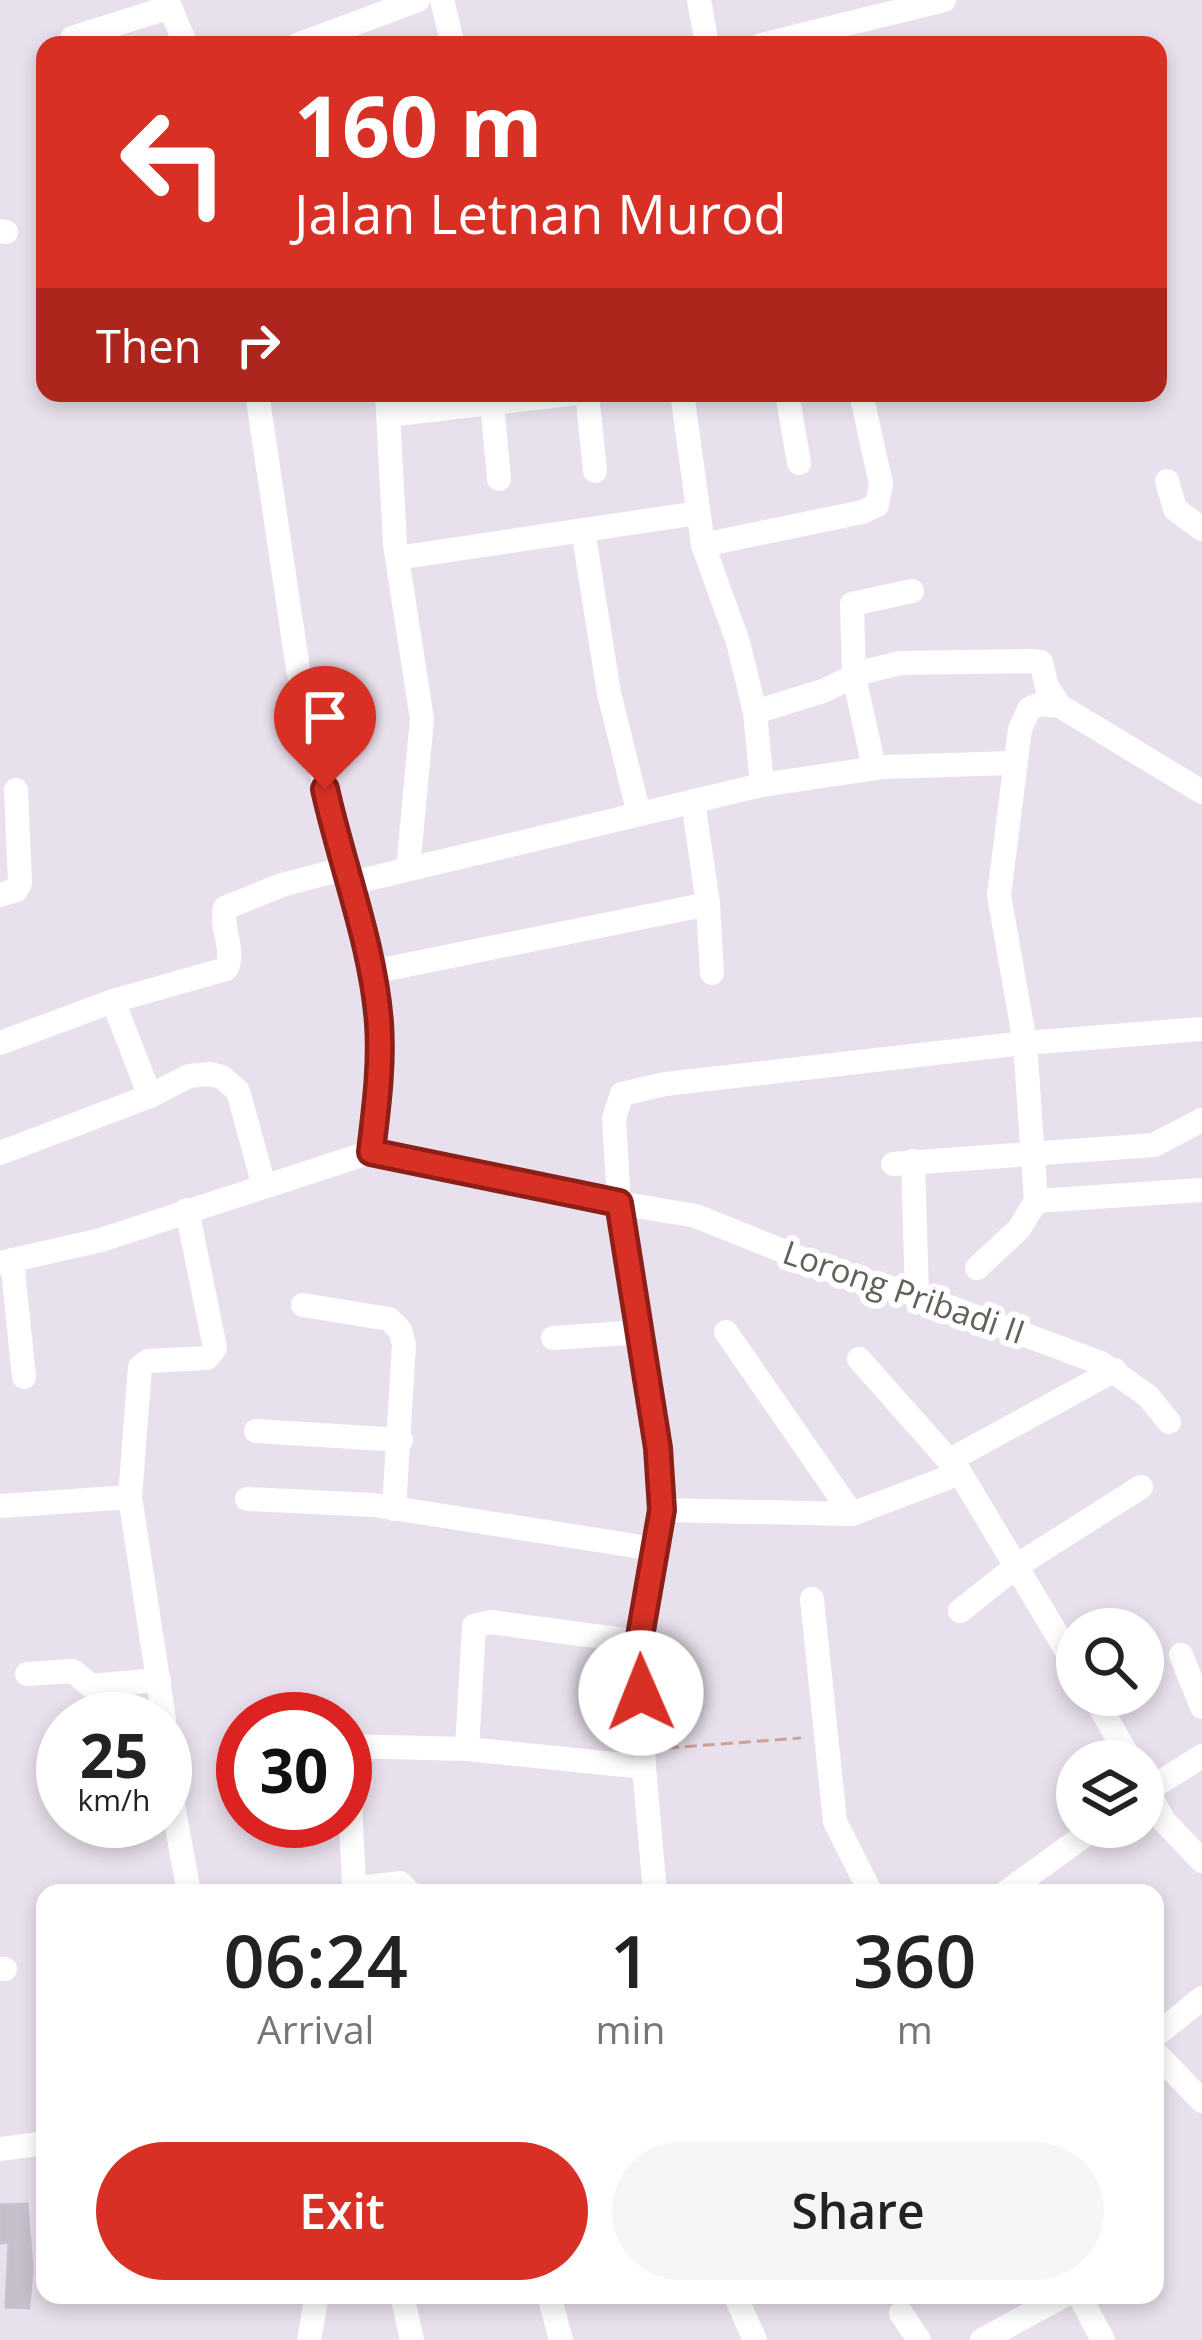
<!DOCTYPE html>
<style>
body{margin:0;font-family:"Open Sans",sans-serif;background:#f6f6f6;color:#222;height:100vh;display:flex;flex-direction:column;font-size:45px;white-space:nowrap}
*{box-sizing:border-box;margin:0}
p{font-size:39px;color:#767676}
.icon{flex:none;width:66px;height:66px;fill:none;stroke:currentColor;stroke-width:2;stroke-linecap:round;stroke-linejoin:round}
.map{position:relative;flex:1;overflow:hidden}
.details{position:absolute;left:36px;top:1884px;width:1128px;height:420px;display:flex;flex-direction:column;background:#fff;border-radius:24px;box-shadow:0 6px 18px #0003}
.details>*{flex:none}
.banner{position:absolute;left:36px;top:36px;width:1131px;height:366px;border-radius:24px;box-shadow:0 6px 18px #0003;background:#d93025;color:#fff;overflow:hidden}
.tools{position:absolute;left:1056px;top:1608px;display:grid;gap:24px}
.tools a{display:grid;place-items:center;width:108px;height:108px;border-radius:50%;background:#fff;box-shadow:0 6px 18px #0003;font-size:60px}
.speed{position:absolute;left:36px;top:1692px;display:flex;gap:24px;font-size:60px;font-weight:700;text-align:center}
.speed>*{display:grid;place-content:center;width:156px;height:156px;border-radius:50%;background:#fff;box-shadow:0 6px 18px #0003;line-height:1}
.speed small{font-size:30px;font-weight:400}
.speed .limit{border:18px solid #d22;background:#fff;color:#111}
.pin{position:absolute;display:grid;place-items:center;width:102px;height:102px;color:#fff;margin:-123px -51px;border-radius:50% 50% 50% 0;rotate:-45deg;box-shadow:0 0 12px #0007}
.pin .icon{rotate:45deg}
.me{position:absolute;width:132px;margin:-66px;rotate:359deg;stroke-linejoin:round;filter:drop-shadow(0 0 9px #0008)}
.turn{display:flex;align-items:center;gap:42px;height:252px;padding:0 60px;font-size:54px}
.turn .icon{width:156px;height:156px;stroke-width:2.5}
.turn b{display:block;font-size:84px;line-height:102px}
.then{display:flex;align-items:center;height:114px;padding:0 60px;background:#0003;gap:24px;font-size:45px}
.eta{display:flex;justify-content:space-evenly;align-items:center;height:204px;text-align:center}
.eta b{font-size:72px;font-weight:600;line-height:84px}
.button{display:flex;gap:24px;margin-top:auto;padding:24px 60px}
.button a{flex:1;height:138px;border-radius:72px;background:#d93025;color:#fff;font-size:48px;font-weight:600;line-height:138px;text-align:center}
.button a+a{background:#f6f6f6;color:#222}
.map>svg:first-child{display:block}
</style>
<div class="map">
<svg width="1202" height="2340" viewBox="0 0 1202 2340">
<rect width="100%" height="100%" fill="#e8e0ec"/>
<path fill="#c4bfca" stroke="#c9bfd1" stroke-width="3" d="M 27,2204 L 32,2268 L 29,2308 L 6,2307 L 9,2242 L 0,2243 L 0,2205 Z"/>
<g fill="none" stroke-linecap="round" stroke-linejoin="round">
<path stroke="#cca19a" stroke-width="3" stroke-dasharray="12 6" stroke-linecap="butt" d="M 667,1748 L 801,1738"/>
<g stroke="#fff" stroke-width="24">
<path d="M 167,0 L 186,45"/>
<path d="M 442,0 L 453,45"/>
<path d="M 699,0 L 707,45"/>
<path d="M 72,38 L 170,7"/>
<path d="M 297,45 L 418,0"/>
<path d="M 761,45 L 944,0"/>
<path d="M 0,231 L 6,232"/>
<path d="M 387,393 L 395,545 L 422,719 L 408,869"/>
<path d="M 587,393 L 595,471"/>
<path d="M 682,393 L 703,545 L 738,642 L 755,712 L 762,785"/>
<path d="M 787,393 L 799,463"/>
<path d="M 492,403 L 499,479"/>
<path d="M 389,415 L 578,393"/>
<path d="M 1167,481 L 1175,509 L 1202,529"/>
<path d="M 583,530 L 609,693 L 639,814"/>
<path d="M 703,545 L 862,512 L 877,505 L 881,484 L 861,393"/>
<path d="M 397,558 L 698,513"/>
<path d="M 755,712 L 823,691 L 863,672 L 900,663 L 1030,661 L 1041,662 L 1047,687 L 1060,706"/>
<path d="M 874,768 L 854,676 L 852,604 L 912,591"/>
<path d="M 347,884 L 762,785 L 884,767 L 1013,763"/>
<path d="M 0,895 L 16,890 L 20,883 L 16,790"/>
<path d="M 708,904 L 712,973"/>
<path d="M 372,972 L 708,904 L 693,801"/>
<path d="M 113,1001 L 150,1096"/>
<path d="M 0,1043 L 113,1001 L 226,969 C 236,952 220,928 225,908 L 282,885 L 343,869"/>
<path d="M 371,1152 L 619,1203 L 658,1448 L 662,1510 L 639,1642 L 644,1767 L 655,1893"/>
<path d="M 0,1153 L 150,1096 L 189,1076 L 210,1074 L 222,1077 L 238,1091 L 264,1186"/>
<path d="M 913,1161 L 917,1295"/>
<path d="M 893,1164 L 1154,1145 L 1202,1120"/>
<path d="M 1036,1201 L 1202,1190"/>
<path d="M 12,1260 L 24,1377"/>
<path d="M 0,1263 L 101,1240 L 371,1152 L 381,1074 L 372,972 L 343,869 L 298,669 L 257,393"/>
<path d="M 977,1268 L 1019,1229 L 1036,1201 L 1025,1043 L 999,895 L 1020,729 L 1029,709 L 1040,704 L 1060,706 L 1202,792"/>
<path d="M 303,1305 L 389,1319 L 400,1330 L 404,1344 L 394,1509"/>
<path d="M 726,1332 L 852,1514"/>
<path d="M 553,1338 L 642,1332"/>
<path d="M 859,1359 L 960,1473 L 1077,1668"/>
<path d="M 1169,1422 L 1148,1396 L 1101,1363 L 917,1295 L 840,1274 L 696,1216 L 619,1203 L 614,1118 L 622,1094 L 665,1084 L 1025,1043 L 1202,1029"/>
<path d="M 256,1431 L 401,1440"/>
<path d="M 950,1460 L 1115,1370"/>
<path d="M 130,1497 L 140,1367 L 148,1361 L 207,1358 L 215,1348 L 187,1210"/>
<path d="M 247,1499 L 374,1505 L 655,1549"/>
<path d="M 0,1506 L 130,1497 L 164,1719"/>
<path d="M 662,1510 L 852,1514 L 960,1473"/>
<path d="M 812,1599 L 835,1822 L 871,1893"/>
<path d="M 960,1611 L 1018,1565 L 1141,1487"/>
<path d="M 1181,1655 L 1202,1707"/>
<path d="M 27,1674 L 73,1671 L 91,1686 L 159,1680"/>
<path d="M 1093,1695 L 1131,1761"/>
<path d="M 345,1746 L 467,1749 L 644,1767"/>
<path d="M 347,1746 L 354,1883 L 360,1888 L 400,1883 L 410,1893"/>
<path d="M 467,1749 L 474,1626 L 491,1622 L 639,1642"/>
<path d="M 1143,1783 L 1164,1821 L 1202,1861"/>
<path d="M 1143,1793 L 1202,1756"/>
<path d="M 173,1805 L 189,1893"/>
<path d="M 1005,1893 L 1096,1827"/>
<path d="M 0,1969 L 5,1969"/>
<path d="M 1155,2036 L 1202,1998"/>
<path d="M 1155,2052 L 1202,2101"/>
<path d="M 0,2149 L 45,2143"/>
<path d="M 402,2295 L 412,2340"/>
<path d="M 549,2295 L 561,2340"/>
<path d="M 735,2295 L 755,2340"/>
<path d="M 1079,2295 L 1103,2340"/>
<path d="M 901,2313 L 919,2340"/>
<path d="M 309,2340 L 317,2295"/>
<path d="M 982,2340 L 1065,2295"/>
</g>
</g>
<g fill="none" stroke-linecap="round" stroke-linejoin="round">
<g stroke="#8d1f18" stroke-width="30">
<path id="route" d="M 325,789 C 342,866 373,944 379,1023 C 382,1067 376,1109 371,1152 L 619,1203 L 658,1448 L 662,1510 L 639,1642 L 641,1693"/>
</g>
<use href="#route" stroke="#d93025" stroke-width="21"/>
</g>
<g text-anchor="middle" stroke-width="12" stroke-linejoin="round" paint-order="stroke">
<g font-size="33" fill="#5e6259" stroke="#fff">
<text transform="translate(904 1292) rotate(19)" y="12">Lorong Pribadi II</text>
</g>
</g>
</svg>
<div class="tools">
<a><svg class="icon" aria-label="search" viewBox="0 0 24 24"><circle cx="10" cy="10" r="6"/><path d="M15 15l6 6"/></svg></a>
<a><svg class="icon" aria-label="layers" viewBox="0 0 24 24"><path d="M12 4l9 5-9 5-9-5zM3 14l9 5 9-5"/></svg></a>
</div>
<div class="speed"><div>25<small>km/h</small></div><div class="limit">30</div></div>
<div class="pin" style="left:325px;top:789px;background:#d93025"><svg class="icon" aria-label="arrive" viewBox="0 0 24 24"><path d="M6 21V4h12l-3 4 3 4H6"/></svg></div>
<svg class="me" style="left:641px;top:1693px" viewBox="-20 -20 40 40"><circle r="19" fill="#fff"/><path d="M0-13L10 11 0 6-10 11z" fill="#d93025"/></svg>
<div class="banner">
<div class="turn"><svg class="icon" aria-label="left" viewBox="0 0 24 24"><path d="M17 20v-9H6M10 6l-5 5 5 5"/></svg><div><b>160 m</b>Jalan Letnan Murod</div></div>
<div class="then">Then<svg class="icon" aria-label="right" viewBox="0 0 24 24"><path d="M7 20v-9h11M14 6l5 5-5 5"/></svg></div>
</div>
<section class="details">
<div class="eta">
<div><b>06:24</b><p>Arrival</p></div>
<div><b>1</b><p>min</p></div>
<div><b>360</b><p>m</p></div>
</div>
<div class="button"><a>Exit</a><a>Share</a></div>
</section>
</div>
